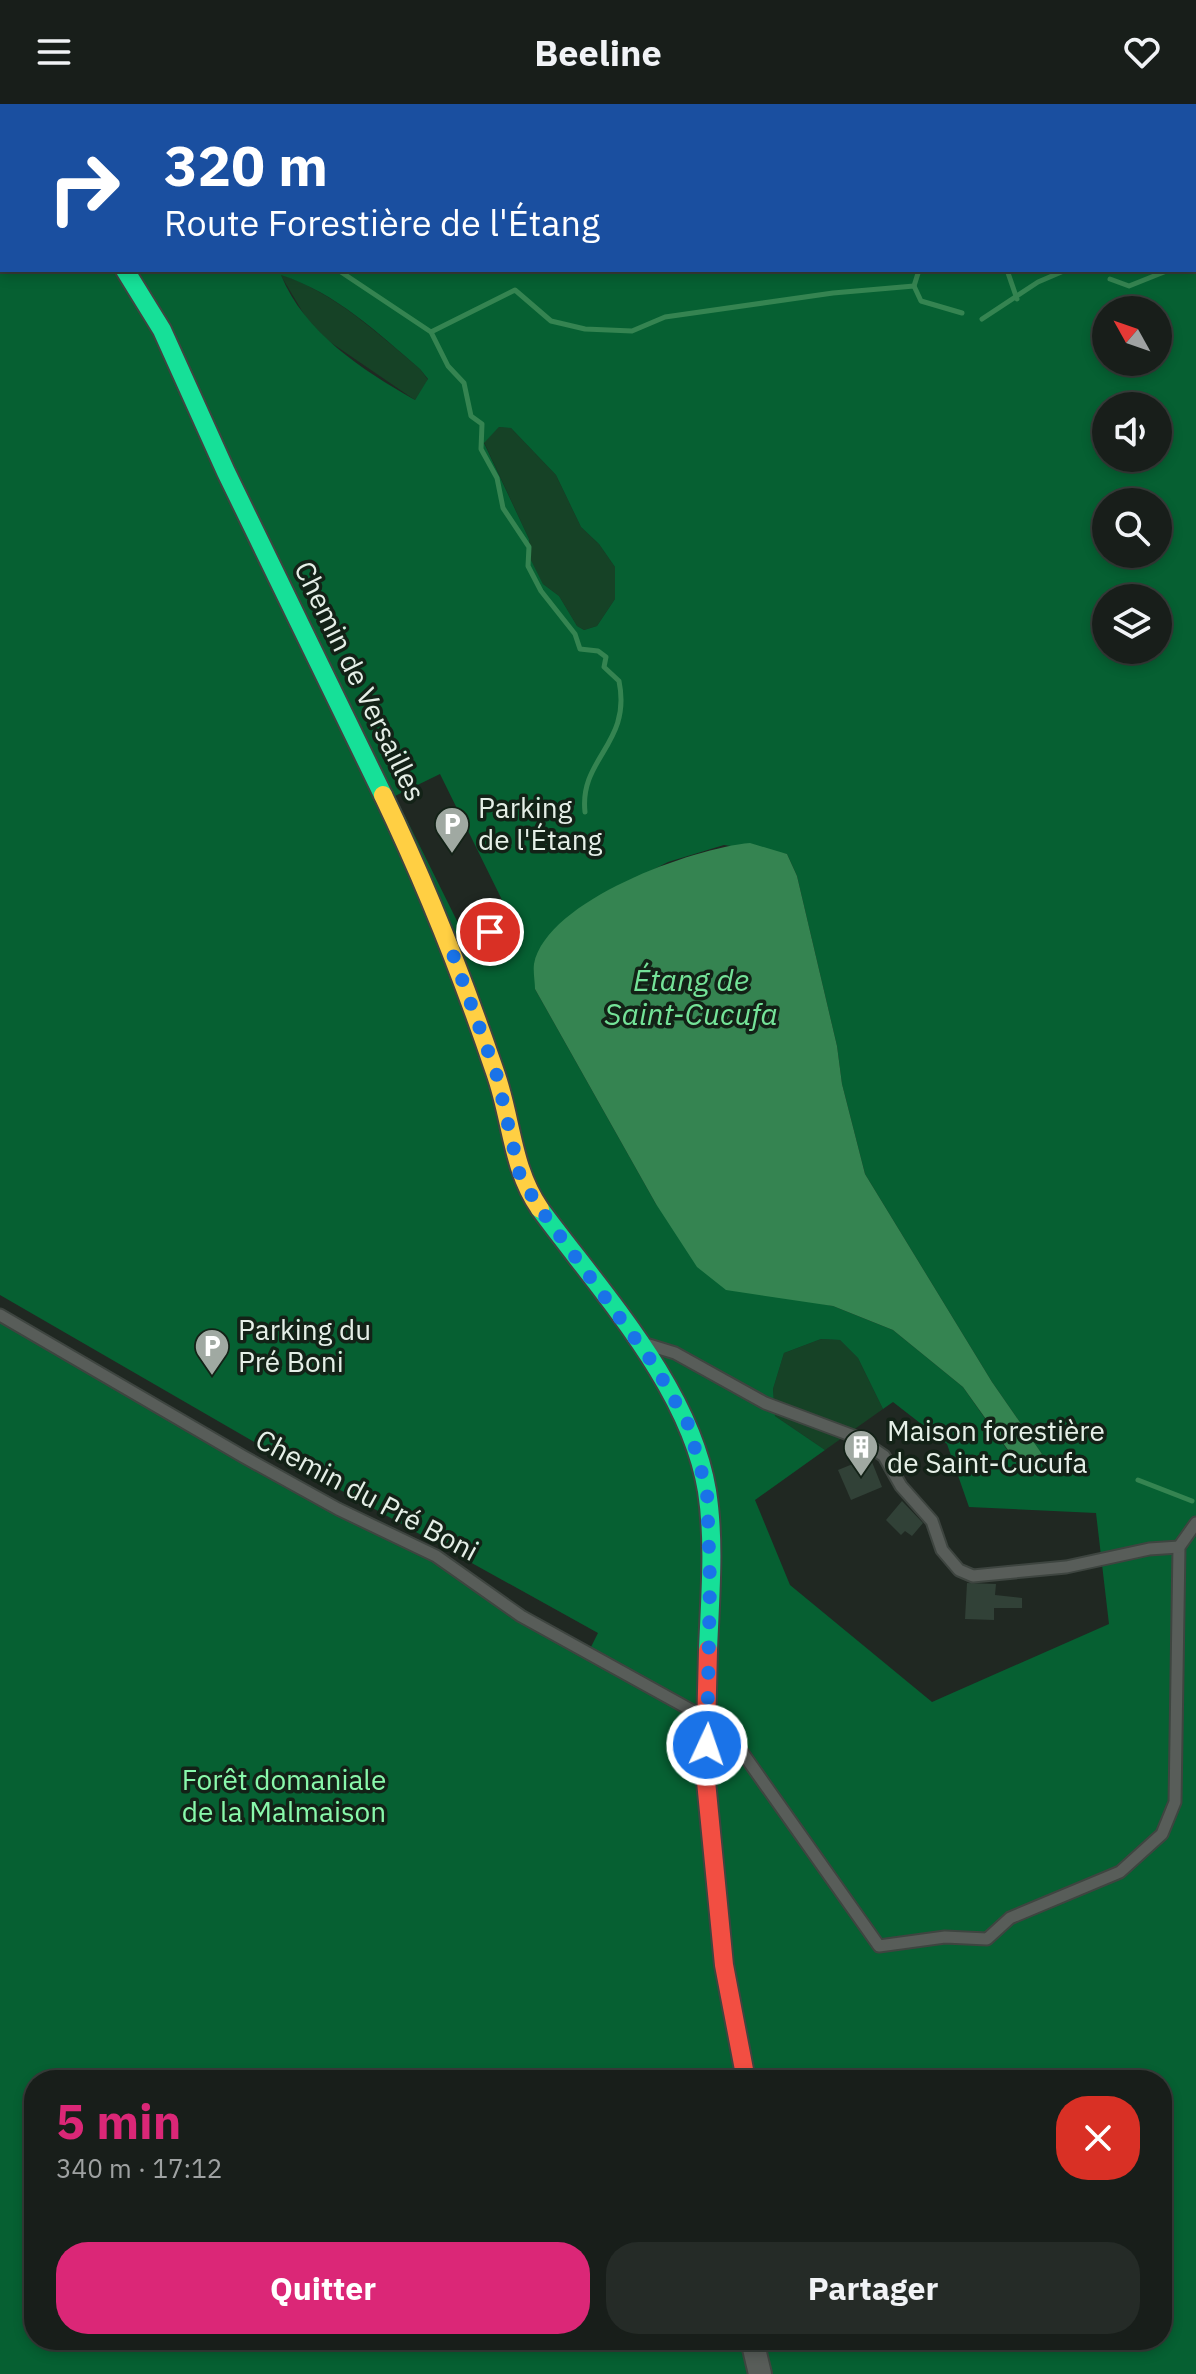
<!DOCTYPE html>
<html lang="fr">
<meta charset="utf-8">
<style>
body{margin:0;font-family:"IBM Plex Sans",sans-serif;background:#252b27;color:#f1f3f6;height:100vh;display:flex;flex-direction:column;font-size:30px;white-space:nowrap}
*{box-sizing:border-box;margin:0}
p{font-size:26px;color:#9fa2a2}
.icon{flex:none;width:44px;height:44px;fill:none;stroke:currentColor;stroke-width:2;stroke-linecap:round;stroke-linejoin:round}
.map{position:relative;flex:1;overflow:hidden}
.panel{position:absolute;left:24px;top:1966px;width:1148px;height:280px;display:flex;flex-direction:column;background:#181e1a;border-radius:32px;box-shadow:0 4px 12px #0003,0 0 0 2px #363c39}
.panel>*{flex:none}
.hud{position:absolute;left:0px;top:0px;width:1196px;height:168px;box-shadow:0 4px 12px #0003,0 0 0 2px #363c39;background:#1a4fa0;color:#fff;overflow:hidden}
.needle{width:52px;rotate:310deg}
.fabs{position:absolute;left:1092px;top:192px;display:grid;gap:16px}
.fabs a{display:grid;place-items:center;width:80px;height:80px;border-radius:50%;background:#181e1a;box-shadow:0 4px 12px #0003,0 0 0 2px #363c39;font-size:40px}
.pin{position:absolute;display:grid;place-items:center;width:68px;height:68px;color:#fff;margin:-34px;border:4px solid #fff;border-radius:50%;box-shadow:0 2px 8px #0007}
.me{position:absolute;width:88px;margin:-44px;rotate:3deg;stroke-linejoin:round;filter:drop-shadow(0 0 6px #0008)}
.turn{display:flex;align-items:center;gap:28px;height:168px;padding:0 32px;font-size:36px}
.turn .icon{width:104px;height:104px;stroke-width:2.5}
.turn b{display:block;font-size:56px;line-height:68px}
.round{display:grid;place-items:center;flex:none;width:84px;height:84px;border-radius:32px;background:#252b27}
.headline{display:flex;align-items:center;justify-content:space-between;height:136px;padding:0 32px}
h1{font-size:48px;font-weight:700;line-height:60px;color:#db2777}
.button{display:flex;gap:16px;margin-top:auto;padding:16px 32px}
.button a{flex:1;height:92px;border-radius:32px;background:#db2777;color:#fff;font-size:32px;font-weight:700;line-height:92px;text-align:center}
.button a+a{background:#252b27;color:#f1f3f6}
header{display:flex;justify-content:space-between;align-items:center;height:104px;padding:0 32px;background:#181e1a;font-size:36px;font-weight:700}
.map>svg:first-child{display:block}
</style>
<header><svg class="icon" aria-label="menu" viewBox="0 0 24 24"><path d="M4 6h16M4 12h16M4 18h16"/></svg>Beeline<svg class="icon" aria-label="heart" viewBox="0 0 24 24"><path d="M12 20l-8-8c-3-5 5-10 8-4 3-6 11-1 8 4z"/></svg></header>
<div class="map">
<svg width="1196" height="2270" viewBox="0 0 1196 2270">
<rect width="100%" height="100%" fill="#202822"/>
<g fill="#164226">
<path d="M 280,170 C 335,189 376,228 420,265 L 428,276 L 415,296 L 314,227 Z"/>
<path d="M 499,323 L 511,324 L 556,371 L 581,423 L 599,440 L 615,463 L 615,495 L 597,522 L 584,526 L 577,522 L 559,492 L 543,480 L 531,456 L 529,435 L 484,338 Z"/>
<path d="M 821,1235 L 840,1236 L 858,1254 L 883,1305 L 825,1346 L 775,1312 L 773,1285 L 784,1249 Z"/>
</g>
<path fill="#066032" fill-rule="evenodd" d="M 0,0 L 1196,0 L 1196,2270 L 0,2270 L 0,1211 L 244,1353 L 436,1452 L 588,1549 L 598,1529 L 270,1347 L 0,1191 ZM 2,2 L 1194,2 L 1194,166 L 2,166 ZM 281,171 C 336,189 377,228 420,265 L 428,275 L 415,296 C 362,266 304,228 281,171 ZM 1106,206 L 1158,206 L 1158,258 L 1106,258 ZM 1106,302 L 1158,302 L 1158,354 L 1106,354 ZM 499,323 L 511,324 L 556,371 L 581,423 L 599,440 L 615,463 L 615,495 L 597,522 L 584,526 L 577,522 L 559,492 L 543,480 L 531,456 L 529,435 L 484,339 ZM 1106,398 L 1158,398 L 1158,450 L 1106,450 ZM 1106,494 L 1158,494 L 1158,546 L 1106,546 ZM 440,670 L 504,800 L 460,823 L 395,692 ZM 724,741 L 787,750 L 797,772 L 837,942 L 842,980 L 865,1070 L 992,1278 L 1042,1350 L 1022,1367 L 963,1283 L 893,1226 L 833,1202 L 798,1195 L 656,1100 L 535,885 L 586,800 L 668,758 ZM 821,1235 L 840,1236 L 858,1254 L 883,1305 L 893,1298 L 947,1340 L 969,1403 L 1096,1409 L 1109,1520 L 932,1598 L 790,1481 L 755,1396 L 825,1346 L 775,1312 L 773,1285 L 784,1249 ZM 34,1976 L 1162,1976 L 1162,2236 L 34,2236 Z"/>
<path fill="#358451" d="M 750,739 L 787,750 L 797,772 L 837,942 L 842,980 L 865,1070 L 992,1278 L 1042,1350 L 1023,1367 L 963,1283 L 893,1226 L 833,1202 L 726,1186 L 697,1163 L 656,1100 L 535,885 C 535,878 533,868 534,860 C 547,796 693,744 750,739 Z"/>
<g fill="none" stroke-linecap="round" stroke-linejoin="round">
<g stroke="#358451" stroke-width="5">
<path d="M 56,0 L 59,2"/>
<path d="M 928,0 L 929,2"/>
<path d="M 953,2 L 953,0"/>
<path d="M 1194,156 L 1196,156"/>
<path d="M 338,166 L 431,228 L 448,262 L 464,279 L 471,312 L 482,320 L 481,345 L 497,374 L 503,404 L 529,443 L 528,462 L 541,487 L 575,530 L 580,545 L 598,547 L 606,553 L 604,563 L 619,577 C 632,640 579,654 585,708"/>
<path d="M 1007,166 L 1017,195"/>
<path d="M 1110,175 L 1129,182 L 1169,166"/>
<path d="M 914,182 L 919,166"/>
<path d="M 982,215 L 1038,178 L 1066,166"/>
<path d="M 431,228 L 515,186 L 551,217 L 585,225 L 632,227 L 665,213 L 833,189 L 914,182 L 921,197 L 962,209"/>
<path d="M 1138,1376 L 1192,1397"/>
</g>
</g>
<g fill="#314137">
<path d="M 870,1353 L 882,1383 L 851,1396 L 838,1366 Z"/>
<path d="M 902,1397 L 923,1419 L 912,1432 L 905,1427 L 901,1431 L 886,1416 Z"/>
<path d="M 967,1479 L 996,1480 L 995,1491 L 1022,1494 L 1022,1504 L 994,1504 L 994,1516 L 965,1515 Z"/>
</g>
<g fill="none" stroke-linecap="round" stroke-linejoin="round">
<g stroke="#3e4540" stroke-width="15">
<g id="lane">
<path d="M 454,844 L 490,828"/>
<path d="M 0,1211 L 244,1353 L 338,1405 L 436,1452 L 521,1512 L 709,1616 L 742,1648 L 879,1842 L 945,1833 L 987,1835 L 1010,1814 L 1120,1768 L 1162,1730 L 1175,1698 L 1179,1443 L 1196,1419"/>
<path d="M 649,1241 L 675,1249 L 765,1299 L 856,1333 L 884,1352 L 901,1382 L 932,1417 L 942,1446 L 959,1466 L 973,1472 L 1066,1463 L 1149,1445 L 1179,1443"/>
</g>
</g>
<g stroke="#3e4540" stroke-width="26">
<g id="street">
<path d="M 0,44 L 2,46"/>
<path d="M 752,2236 L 760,2270"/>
</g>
</g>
<g stroke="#3e4540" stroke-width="22">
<g id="fast">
<path d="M 125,166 L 162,226 L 226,368 L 383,691"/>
<path d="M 540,1105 C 601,1188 690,1283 707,1387 C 715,1438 710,1494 708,1546"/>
</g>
</g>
<g stroke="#3e4540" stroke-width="22">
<path id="slow" d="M 383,691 C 426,781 463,874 495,968 C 512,1015 511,1063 540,1105"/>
</g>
<g stroke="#3e4540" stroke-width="22">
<path id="jam" d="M 708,1546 L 705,1667 L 724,1861 L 746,1976"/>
</g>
<use href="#lane" stroke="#585d59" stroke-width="11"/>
<use href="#street" stroke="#585d59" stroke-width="22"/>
<use href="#fast" stroke="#16e098" stroke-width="18"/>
<use href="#slow" stroke="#ffcf43" stroke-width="18"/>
<use href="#jam" stroke="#f24e42" stroke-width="18"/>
</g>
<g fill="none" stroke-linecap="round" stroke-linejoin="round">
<path stroke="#1a73e8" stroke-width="14" stroke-dasharray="0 25.2" d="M 490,828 L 451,845 L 497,972 L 520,1072 L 538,1102 L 655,1262 L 688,1320 L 707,1387 L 710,1477 L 707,1641"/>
</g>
<defs>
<g id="parking-pin" transform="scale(1.8)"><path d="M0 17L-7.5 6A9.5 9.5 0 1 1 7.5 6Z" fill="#a0a9a2" stroke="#132217"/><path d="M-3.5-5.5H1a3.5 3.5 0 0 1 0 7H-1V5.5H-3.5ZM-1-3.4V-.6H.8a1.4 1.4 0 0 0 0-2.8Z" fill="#fff"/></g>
<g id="building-pin" transform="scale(1.8)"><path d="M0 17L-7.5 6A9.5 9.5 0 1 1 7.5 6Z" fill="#a0a9a2" stroke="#132217"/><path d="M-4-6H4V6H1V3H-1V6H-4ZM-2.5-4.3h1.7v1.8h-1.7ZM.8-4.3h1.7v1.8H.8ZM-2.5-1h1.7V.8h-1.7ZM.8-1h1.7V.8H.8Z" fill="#fff"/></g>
</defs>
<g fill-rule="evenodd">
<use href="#parking-pin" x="452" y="720"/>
<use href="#parking-pin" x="212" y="1242"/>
<use href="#building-pin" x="861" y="1343"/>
</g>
<g text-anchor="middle" stroke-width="7" stroke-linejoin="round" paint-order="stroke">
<g font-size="28" fill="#e5efe7" stroke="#132217">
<text transform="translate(360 577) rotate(64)" y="10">Chemin de Versailles</text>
<text transform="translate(367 1391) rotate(28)" y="10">Chemin du Pré Boni</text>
</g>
<g font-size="28" fill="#e5efe7" stroke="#132217" text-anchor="start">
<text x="478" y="714">Parking<tspan x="478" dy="32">de l'Étang</tspan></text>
<text x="238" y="1236">Parking du<tspan x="238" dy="32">Pré Boni</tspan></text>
<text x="887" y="1337">Maison forestière<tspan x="887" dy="32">de Saint-Cucufa</tspan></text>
</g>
<g font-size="28" fill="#89f8ab" stroke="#132217">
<text x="284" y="1686">Forêt domaniale<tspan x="284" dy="32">de la Malmaison</tspan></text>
</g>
<g font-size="30" font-style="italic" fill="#74e398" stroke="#132217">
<text x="691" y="887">Étang de<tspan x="691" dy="34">Saint-Cucufa</tspan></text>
</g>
</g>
</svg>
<div class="fabs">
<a><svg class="needle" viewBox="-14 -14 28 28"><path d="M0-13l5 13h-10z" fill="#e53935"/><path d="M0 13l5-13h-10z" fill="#9fa2a2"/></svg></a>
<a><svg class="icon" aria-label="sound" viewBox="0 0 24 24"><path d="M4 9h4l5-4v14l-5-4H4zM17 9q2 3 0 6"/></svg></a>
<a><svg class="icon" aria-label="search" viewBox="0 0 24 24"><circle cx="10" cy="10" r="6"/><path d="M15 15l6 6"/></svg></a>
<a><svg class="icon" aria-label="layers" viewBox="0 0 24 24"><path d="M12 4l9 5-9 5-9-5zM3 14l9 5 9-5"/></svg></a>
</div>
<div class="pin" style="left:490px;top:828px;background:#d93025"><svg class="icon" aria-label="arrive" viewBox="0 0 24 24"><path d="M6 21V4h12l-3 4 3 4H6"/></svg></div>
<svg class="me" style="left:707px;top:1641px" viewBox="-20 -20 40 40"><circle r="17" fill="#1a73e8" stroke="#fff" stroke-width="3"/><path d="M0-11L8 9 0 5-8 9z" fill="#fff"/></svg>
<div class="hud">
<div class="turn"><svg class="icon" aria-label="right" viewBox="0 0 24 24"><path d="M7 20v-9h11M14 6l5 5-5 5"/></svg><div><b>320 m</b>Route Forestière de l'Étang</div></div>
</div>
<section class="panel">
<div class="headline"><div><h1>5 min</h1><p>340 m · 17:12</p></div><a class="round" style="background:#d93025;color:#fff"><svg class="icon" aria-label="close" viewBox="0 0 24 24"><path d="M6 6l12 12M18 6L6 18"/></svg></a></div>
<div class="button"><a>Quitter</a><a>Partager</a></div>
</section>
</div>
